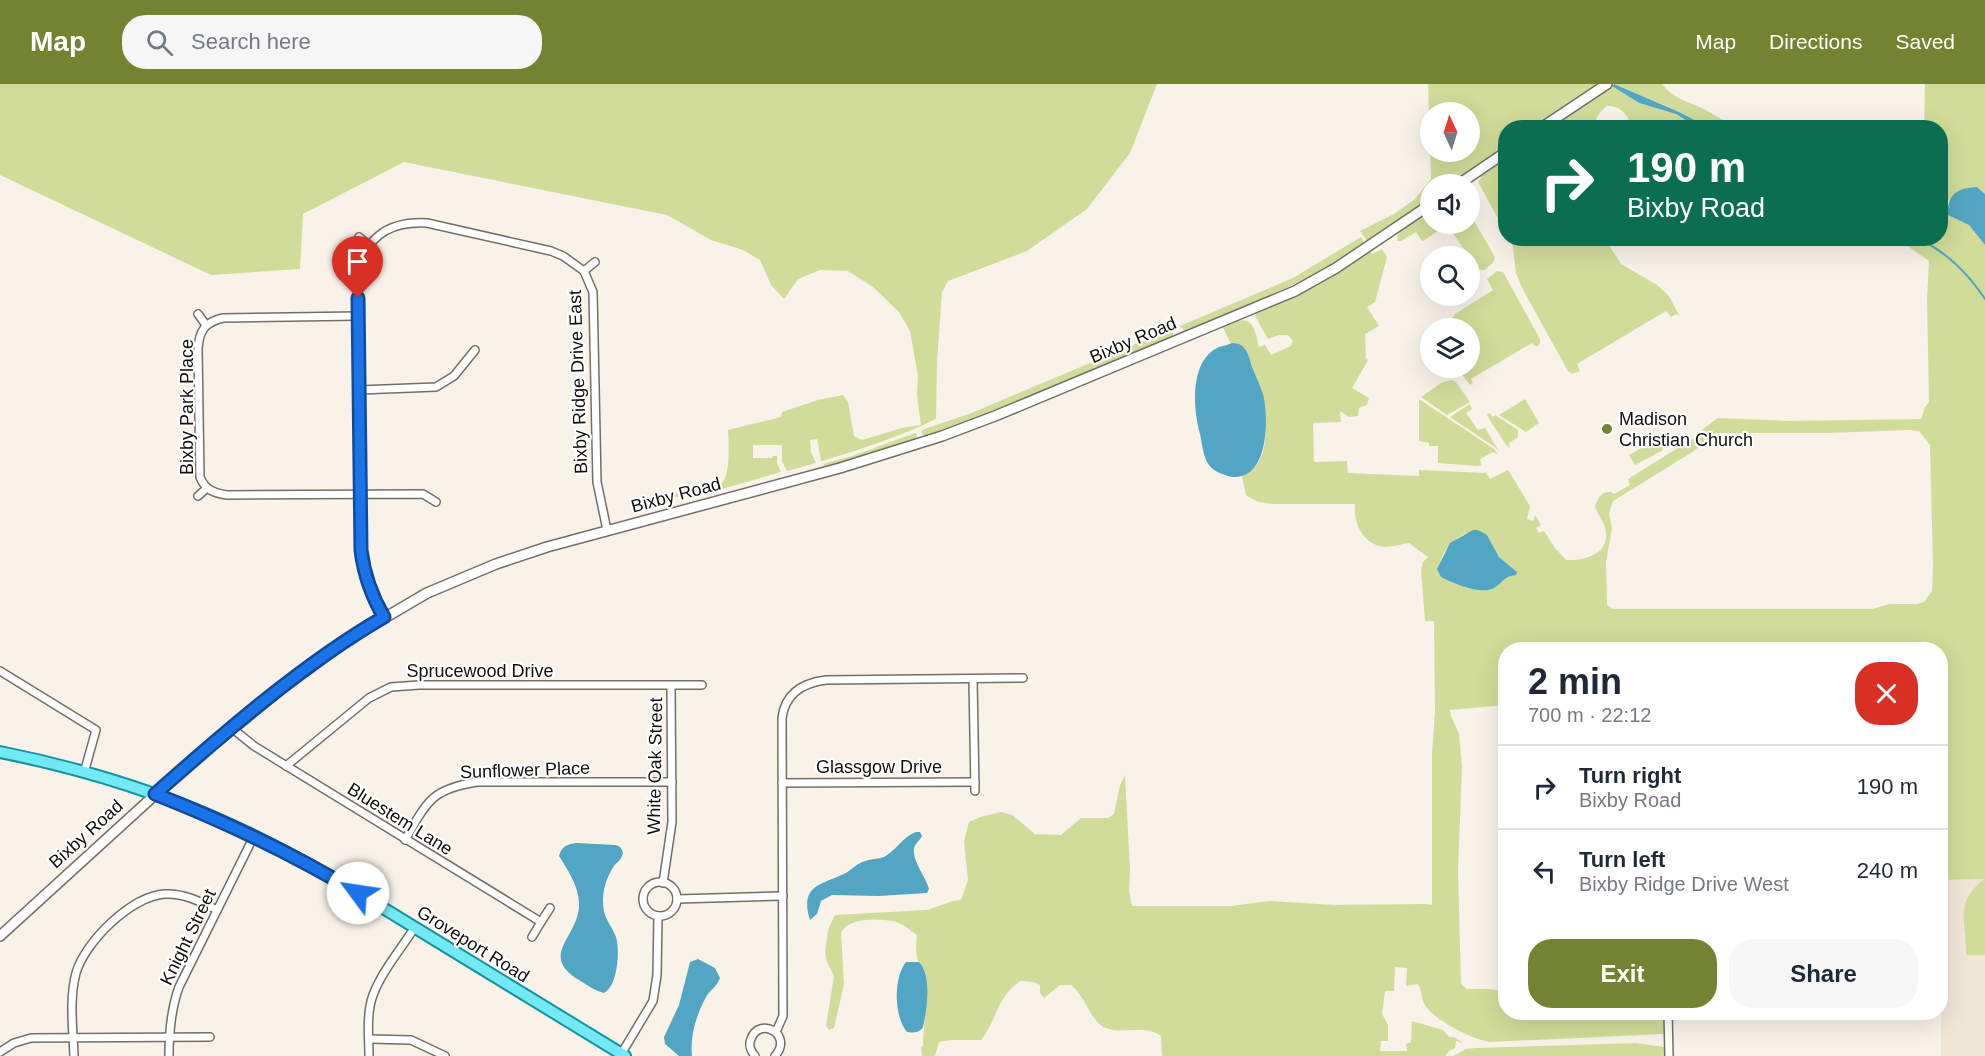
<!DOCTYPE html>
<meta charset="utf-8">
<style>
body{margin:0;font-family:Arial,sans-serif;background:#f6f6f7;color:#1f2937;height:100vh;display:flex;flex-direction:column;font-size:22px;white-space:nowrap}
*{box-sizing:border-box;margin:0}
p{font-size:20px;color:#747a83}
.icon{flex:none;width:33px;height:33px;fill:none;stroke:currentColor;stroke-width:2;stroke-linecap:round;stroke-linejoin:round}
.map{position:relative;flex:1;overflow:hidden}
.panel{position:absolute;left:1498px;top:558px;width:450px;height:378px;display:flex;flex-direction:column;background:#fff;border-radius:24px;box-shadow:0 6px 24px #0002}
.panel>*{flex:none}
.hud{position:absolute;left:1498px;top:36px;width:450px;height:126px;border-radius:24px;box-shadow:0 6px 24px #0002;background:#0b6e4f;color:#fff;overflow:hidden}
.needle{width:39px;rotate:356deg}
.controls{position:absolute;left:1420px;top:18px;display:grid;gap:12px}
.controls a{display:grid;place-items:center;width:60px;height:60px;border-radius:50%;background:#fff;box-shadow:0 6px 24px #0002;font-size:30px}
.pin{position:absolute;display:grid;place-items:center;width:51px;height:51px;color:#fff;margin:-62px -26px;border-radius:50% 50% 50% 0;rotate:-45deg;box-shadow:0 0 6px #0007}
.pin .icon{rotate:45deg}
.me{position:absolute;width:66px;margin:-33px;rotate:301deg;stroke-linejoin:round;filter:drop-shadow(0 0 4px #0008)}
.turn{display:flex;align-items:center;gap:21px;height:126px;padding:0 30px;font-size:27px}
.turn .icon{width:78px;height:78px;stroke-width:2.5}
.turn b{display:block;font-size:42px;line-height:51px}
.round{display:grid;place-items:center;flex:none;width:63px;height:63px;border-radius:24px;background:#f6f6f7}
.head{display:flex;align-items:center;justify-content:space-between;height:102px;padding:0 30px}
h1{font-size:36px;font-weight:800;line-height:45px}
.action{display:flex;gap:12px;margin-top:auto;padding:12px 30px}
.action a{flex:1;height:69px;border-radius:24px;background:#738332;color:#fff;font-size:24px;font-weight:800;line-height:69px;text-align:center}
.action a+a{background:#f6f6f7;color:#1f2937}
ul{padding:0;list-style:none}
li{display:flex;align-items:center;gap:18px;height:84px;padding:0 30px;border-top:2px solid #e0e1e3}
li div{flex:1}
li b{display:block;font-size:22px}
li em{font-style:normal}
header{display:flex;align-items:center;gap:36px;box-sizing:border-box;height:84px;padding:0 30px;background:#738332;color:#fff}
header strong{font-size:28px}
nav{display:flex;gap:33px;margin-inline-start:auto;font-size:21px}
.search{width:420px;height:54px;background:#f6f6f7;display:flex;align-items:center;gap:15px;box-sizing:border-box;padding:0 21px;border-radius:24px;color:#747a83;font-size:22px}
.map>svg:first-child{display:block}
</style>
<header>
<strong>Map</strong>
<div class="search"><svg class="icon" aria-label="search" viewBox="0 0 24 24"><circle cx="10" cy="10" r="6"/><path d="M15 15l6 6"/></svg>Search here</div>
<nav><a>Map</a><a>Directions</a><a>Saved</a></nav>
</header>
<div class="map">
<svg width="1985" height="972" viewBox="0 0 1985 972">
<rect width="100%" height="100%" fill="#f9f2e9"/>
<path fill="#f0e6d6" d="M 1985,795 L 1985,972 L 1941,972 L 1941,796 Z"/>
<g fill="#d1dc9a" fill-rule="evenodd">
<path d="M 0,0 L 1157,0 L 1130,69 L 1087,125 L 1027,167 L 948,197 L 942,208 L 937,278 L 936,335 C 901,352 860,366 821,377 L 817,355 L 810,356 L 811,368 L 816,379 L 787,387 L 782,377 L 782,361 L 753,361 L 753,374 L 772,374 L 773,372 L 777,372 L 777,379 L 781,388 L 722,405 L 696,408 L 669,415 L 669,412 L 723,398 C 730,388 729,360 728,346 L 781,333 L 782,328 L 818,316 L 843,311 L 848,318 L 854,352 L 862,356 L 902,344 L 921,341 L 917,311 L 918,292 L 910,247 L 899,228 L 873,203 L 848,187 L 820,186 L 798,195 L 784,215 L 771,201 L 760,176 L 743,166 L 711,156 L 667,131 L 404,78 L 303,130 L 300,185 L 211,191 L 0,91 Z"/>
<path d="M 1428,0 L 1598,0 L 1534,43 L 1506,44 L 1506,62 L 1451,100 L 1431,100 L 1431,114 L 1368,158 L 1360,147 L 1394,130 L 1415,115 L 1431,95 ZM 1431,28 L 1470,28 L 1470,68 L 1431,68 Z"/>
<path d="M 1614,0 L 1662,0 C 1673,14 1686,17 1702,24 C 1713,30 1724,36 1734,43 L 1708,43 L 1679,28 Z"/>
<path d="M 1925,0 L 1985,0 L 1985,110 L 1977,103 L 1948,117 L 1947,127 L 1969,141 L 1985,161 L 1985,871 L 1966,871 C 1967,836 1953,821 1984,795 L 1941,796 L 1941,566 L 1506,566 L 1506,621 L 1450,626 L 1451,632 L 1459,650 L 1462,682 L 1458,787 L 1461,900 L 1467,905 L 1488,905 L 1506,907 L 1506,928 L 1666,929 L 1666,948 L 1663,950 L 1489,958 C 1472,955 1431,935 1424,919 C 1421,913 1422,906 1418,900 L 1406,902 L 1407,884 L 1395,883 L 1394,907 L 1385,907 L 1382,930 L 1388,941 L 1388,957 L 1381,957 L 1380,967 L 1407,967 L 1406,960 L 1411,958 L 1412,937 L 1443,946 L 1449,953 L 1454,953 L 1463,959 L 1456,957 L 1455,964 L 1449,967 L 1445,972 L 1162,972 L 1161,952 C 1144,939 1119,953 1102,942 C 1089,933 1085,912 1071,901 L 1060,901 L 1044,914 L 1040,909 L 1040,901 L 1034,898 L 1020,897 C 994,917 999,933 981,956 L 951,956 L 939,958 L 935,972 L 922,972 L 921,963 L 923,962 C 923,939 929,915 925,891 C 925,885 922,883 919,879 C 915,871 916,859 917,851 C 910,846 903,840 896,838 C 881,834 848,833 841,849 L 844,900 L 834,944 L 829,946 L 826,942 L 834,892 L 827,878 L 825,869 L 828,846 L 835,831 L 927,826 L 953,817 L 961,816 L 968,796 L 964,757 L 969,738 L 980,733 L 1001,728 L 1012,731 L 1035,750 L 1061,751 L 1081,734 L 1108,734 L 1114,730 L 1120,701 L 1125,691 L 1130,786 L 1129,807 L 1132,822 L 1231,822 L 1269,817 L 1334,821 L 1426,820 L 1432,821 L 1432,671 L 1435,626 L 1434,537 L 1425,537 L 1421,486 L 1423,478 L 1428,473 L 1409,459 C 1402,460 1392,463 1385,463 C 1363,461 1353,439 1355,420 L 1274,420 L 1258,418 L 1246,411 L 1242,392 C 1281,377 1263,305 1250,277 C 1247,271 1240,265 1236,259 L 1231,260 L 1222,242 C 1250,231 1253,236 1259,263 L 1265,261 L 1271,271 L 1291,262 L 1293,257 L 1288,251 L 1279,251 L 1268,255 L 1255,232 L 1257,228 L 1331,192 L 1370,167 L 1372,170 L 1382,165 L 1387,173 L 1375,218 L 1367,223 L 1379,242 L 1365,250 L 1366,274 L 1368,276 L 1352,304 L 1369,314 L 1367,321 L 1359,324 L 1358,332 L 1349,333 L 1340,327 L 1341,338 L 1313,339 L 1314,378 L 1347,377 L 1348,389 L 1419,392 L 1419,386 L 1486,389 L 1490,395 L 1508,386 L 1530,422 L 1527,435 L 1533,437 L 1535,431 L 1541,441 L 1536,444 L 1539,449 L 1544,447 L 1555,464 L 1566,476 C 1586,477 1612,469 1605,443 C 1603,436 1597,430 1595,422 C 1598,413 1602,407 1611,408 L 1614,410 L 1630,401 L 1628,395 L 1694,354 L 1703,345 L 1718,334 L 1789,337 L 1921,335 L 1925,323 L 1929,318 L 1927,215 L 1929,177 L 1909,163 L 1887,155 L 1941,154 L 1941,44 L 1924,43 ZM 1909,346 L 1919,347 L 1930,361 L 1933,484 L 1932,507 L 1924,518 L 1917,520 L 1890,520 L 1872,525 L 1613,525 L 1607,521 L 1606,478 L 1612,444 L 1609,430 L 1613,417 L 1694,367 L 1716,349 L 1827,349 ZM 1466,449 L 1487,451 L 1499,473 L 1517,488 L 1503,494 L 1493,504 C 1474,506 1458,502 1441,493 C 1436,473 1448,459 1466,449 Z"/>
<path d="M 1612,2 L 1639,19 L 1676,30 L 1697,43 L 1630,43 C 1630,31 1619,21 1607,22 C 1599,29 1595,33 1595,43 L 1548,44 Z"/>
<path d="M 1506,73 L 1506,149 L 1478,98 L 1485,87 Z"/>
<path d="M 1431,126 L 1431,140 L 1470,140 L 1470,130 L 1495,173 L 1493,179 L 1484,186 L 1479,186 L 1447,141 L 1423,157 L 1421,156 L 1416,148 L 1401,157 L 1397,157 L 1398,149 Z"/>
<path d="M 1361,153 L 1365,159 L 1360,163 C 1304,199 1247,222 1185,247 L 1180,242 L 1293,194 Z"/>
<path d="M 1509,155 L 1605,155 L 1621,180 L 1657,201 L 1669,212 L 1680,233 L 1677,230 L 1671,233 L 1666,227 L 1577,280 L 1580,287 L 1572,290 L 1568,287 L 1522,204 L 1516,189 L 1513,163 Z"/>
<path d="M 1497,187 L 1503,188 L 1540,255 L 1540,260 L 1536,263 L 1532,259 L 1471,295 L 1473,299 L 1470,301 L 1457,284 L 1470,284 L 1470,244 L 1452,244 L 1452,235 L 1455,230 L 1493,206 L 1487,195 Z"/>
<path d="M 1173,244 L 1173,251 L 1170,254 L 991,328 L 929,351 L 924,353 L 921,347 L 927,344 L 969,330 Z"/>
<path d="M 1451,296 L 1456,298 L 1470,318 L 1447,331 L 1421,313 L 1441,299 Z"/>
<path d="M 1419,315 L 1494,365 L 1498,371 L 1493,368 L 1480,375 L 1481,381 L 1478,382 L 1438,379 L 1438,362 L 1429,362 L 1429,359 L 1419,357 Z"/>
<path d="M 1525,315 L 1539,339 L 1526,348 L 1499,331 Z"/>
<path d="M 1470,320 L 1472,325 L 1466,329 L 1478,346 L 1485,344 L 1500,369 L 1496,364 L 1450,333 Z"/>
<path d="M 1490,329 L 1493,333 L 1495,331 L 1518,346 L 1518,353 L 1509,359 L 1510,364 L 1506,361 L 1488,333 L 1487,330 Z"/>
<path d="M 915,349 L 917,350 L 916,356 L 826,383 L 823,380 L 852,372 Z"/>
<path d="M 1658,354 L 1663,366 L 1635,381 L 1629,371 Z"/>
<path d="M 1636,959 L 1664,963 L 1665,972 L 1453,972 L 1466,965 L 1476,964 Z"/>
</g>
<g fill="#53a6c3">
<path d="M 1614,0 L 1679,28 L 1708,43 L 1697,43 L 1676,30 L 1639,19 L 1612,2 Z"/>
<path d="M 1977,103 L 1985,110 L 1985,161 L 1969,141 L 1948,131 C 1947,110 1957,104 1977,103 Z"/>
<path d="M 1232,259 C 1237,259 1241,260 1244,264 C 1249,269 1250,278 1253,285 C 1256,293 1260,301 1263,310 C 1269,334 1269,395 1233,393 C 1225,392 1213,387 1209,381 C 1203,373 1202,359 1200,350 C 1193,325 1189,276 1219,263 C 1222,262 1228,261 1232,259 Z"/>
<path d="M 1473,446 L 1478,446 L 1487,451 L 1499,473 L 1517,488 L 1516,491 C 1501,493 1503,500 1492,505 C 1479,510 1452,499 1441,493 L 1437,485 L 1450,459 Z"/>
<path d="M 916,748 L 920,748 L 922,752 C 920,756 915,760 914,764 C 912,777 926,793 929,805 L 927,809 L 879,812 L 832,811 L 821,817 L 817,830 L 810,836 C 799,800 822,801 846,789 C 852,785 858,779 865,777 C 871,775 878,775 884,773 C 897,766 902,753 916,748 Z"/>
<path d="M 576,759 L 616,761 L 620,763 C 622,766 624,768 622,772 C 621,776 616,779 614,782 C 605,795 601,812 604,827 C 606,837 613,844 616,853 C 620,866 618,902 604,909 C 595,907 587,901 579,896 C 539,871 577,854 579,823 C 580,804 569,788 559,772 C 561,763 567,760 576,759 Z"/>
<path d="M 698,875 L 715,884 L 720,894 C 716,904 711,905 706,913 C 696,932 690,951 692,972 L 679,972 L 665,960 L 664,953 L 679,921 L 690,878 Z"/>
<path d="M 906,878 L 919,878 C 932,892 927,925 923,943 C 920,949 912,949 907,948 C 894,933 893,894 906,878 Z"/>
</g>
<g fill="none" stroke-linecap="round" stroke-linejoin="round">
<path stroke="#53a6c3" stroke-width="2" d="M 1918,154 C 1947,169 1967,188 1985,215"/>
<g stroke="#746e66" stroke-width="10">
<g id="minor">
<path d="M 359,153 L 370,162"/>
<path d="M 584,187 L 595,178"/>
<path d="M 198,230 L 206,241"/>
<path d="M 359,232 L 223,234 C 205,238 199,247 198,265 L 200,393 C 205,406 214,409 227,411 L 423,410 L 436,418"/>
<path d="M 359,306 L 436,303 L 454,292 L 475,266"/>
<path d="M 198,412 L 207,404"/>
<path d="M 384,533 C 371,511 364,491 361,466 L 358,196 C 362,155 387,137 427,139 L 551,167 L 563,172 L 584,187 L 593,208 L 597,398 L 607,446"/>
<path d="M 0,587 L 96,646 L 84,689"/>
<path d="M 973,595 L 975,707"/>
<path d="M 233,645 L 254,662 L 541,838 L 550,824"/>
<path d="M 286,682 L 369,614 L 391,603 L 419,601 L 702,601"/>
<path d="M 782,699 L 975,698"/>
<path d="M 405,756 C 427,718 431,705 477,698 L 672,698"/>
<circle cx="660" cy="815" r="17"/>
<path d="M 663,799 L 672,738 L 671,602"/>
<path d="M 677,815 L 783,812"/>
<path d="M 532,853 L 541,838"/>
<path d="M 1668,928 L 1669,972"/>
<path d="M 776,948 L 783,932 L 782,634 C 785,610 802,599 826,596 L 1023,594"/>
<path d="M 369,955 L 411,956 L 445,972"/>
<path d="M 0,968 L 14,959 L 31,954 L 210,953"/>
<path d="M 74,972 C 73,946 69,915 76,889 C 85,858 131,812 165,810 C 184,809 201,818 217,826"/>
<path d="M 169,972 C 169,948 171,925 179,903 L 254,752"/>
<path d="M 369,972 C 369,953 366,930 373,911 C 382,887 401,865 415,843"/>
<path d="M 620,972 L 653,917 L 657,891 L 658,832"/>
<path d="M 755,972 C 751,967 748,962 751,955 C 759,932 794,950 775,972"/>
</g>
</g>
<g stroke="#746e66" stroke-width="12">
<g id="tertiary">
<path d="M 1541,44 L 1607,0"/>
<path d="M 1459,100 L 1506,68"/>
<path d="M 0,852 L 180,688 L 280,606 L 352,553 L 427,509 L 496,480 L 547,463 L 840,384 L 942,352 L 995,332 L 1295,207 L 1336,184 L 1431,120"/>
</g>
</g>
<g stroke="#13939f" stroke-width="14">
<path id="primary" d="M 0,668 C 80,684 159,708 233,742 C 301,773 364,812 427,851 C 493,891 559,932 625,972"/>
</g>
<use href="#minor" stroke="#fff" stroke-width="7"/>
<use href="#tertiary" stroke="#fff" stroke-width="9"/>
<use href="#primary" stroke="#73e9f5" stroke-width="10"/>
</g>
<g fill="none" stroke-linecap="round" stroke-linejoin="round">
<g stroke="#114b97" stroke-width="15">
<path id="route" d="M 358,809 C 293,770 226,738 155,710 C 225,648 303,580 384,533 C 371,511 364,491 361,466 L 358,214"/>
</g>
<use href="#route" stroke="#1a73e8" stroke-width="10"/>
</g>
<circle fill="#738332" stroke="#fff" stroke-width="2" cx="1607" cy="345" r="6"/>
<g text-anchor="middle" stroke-width="4.5" stroke-linejoin="round" paint-order="stroke">
<g font-size="18" fill="#100e0b" stroke="#fff">
<text transform="translate(1133 256) rotate(-23)" y="6">Bixby Road</text>
<text transform="translate(578 298) rotate(-92)" y="6">Bixby Ridge Drive East</text>
<text transform="translate(187 323) rotate(-90)" y="6">Bixby Park Place</text>
<text transform="translate(676 411) rotate(-15)" y="6">Bixby Road</text>
<text x="480" y="593">Sprucewood Drive</text>
<text transform="translate(655 682) rotate(-89)" y="6">White Oak Street</text>
<text x="879" y="689">Glassgow Drive</text>
<text transform="translate(525 686) rotate(-2)" y="6">Sunflower Place</text>
<text transform="translate(400 735) rotate(32)" y="6">Bluestem Lane</text>
<text transform="translate(86 750) rotate(-42)" y="6">Bixby Road</text>
<text transform="translate(188 853) rotate(-64)" y="6">Knight Street</text>
<text transform="translate(473 860) rotate(32)" y="6">Groveport Road</text>
</g>
<g font-size="18" fill="#100e0b" stroke="#fff" text-anchor="start">
<text x="1619" y="341">Madison<tspan x="1619" dy="21">Christian Church</tspan></text>
</g>
</g>
</svg>
<div class="controls">
<a><svg class="needle" viewBox="-14 -14 28 28"><path d="M0-13l5 13h-10z" fill="#e53935"/><path d="M0 13l5-13h-10z" fill="#747a83"/></svg></a>
<a><svg class="icon" aria-label="sound" viewBox="0 0 24 24"><path d="M4 9h4l5-4v14l-5-4H4zM17 9q2 3 0 6"/></svg></a>
<a><svg class="icon" aria-label="search" viewBox="0 0 24 24"><circle cx="10" cy="10" r="6"/><path d="M15 15l6 6"/></svg></a>
<a><svg class="icon" aria-label="layers" viewBox="0 0 24 24"><path d="M12 4l9 5-9 5-9-5zM3 14l9 5 9-5"/></svg></a>
</div>
<div class="pin" style="left:358px;top:214px;background:#d93025"><svg class="icon" aria-label="arrive" viewBox="0 0 24 24"><path d="M6 21V4h12l-3 4 3 4H6"/></svg></div>
<svg class="me" style="left:358px;top:809px" viewBox="-20 -20 40 40"><circle r="19" fill="#fff"/><path d="M0-13L10 11 0 6-10 11z" fill="#1a73e8"/></svg>
<div class="hud">
<div class="turn"><svg class="icon" aria-label="right" viewBox="0 0 24 24"><path d="M7 20v-9h11M14 6l5 5-5 5"/></svg><div><b>190 m</b>Bixby Road</div></div>
</div>
<section class="panel">
<div class="head"><div><h1>2 min</h1><p>700 m · 22:12</p></div><a class="round" style="background:#d93025;color:#fff"><svg class="icon" aria-label="close" viewBox="0 0 24 24"><path d="M6 6l12 12M18 6L6 18"/></svg></a></div>
<ul>
<li><svg class="icon" aria-label="right" viewBox="0 0 24 24"><path d="M7 20v-9h11M14 6l5 5-5 5"/></svg><div><b>Turn right</b><p>Bixby Road</p></div><em>190 m</em></li>
<li><svg class="icon" aria-label="left" viewBox="0 0 24 24"><path d="M17 20v-9H6M10 6l-5 5 5 5"/></svg><div><b>Turn left</b><p>Bixby Ridge Drive West</p></div><em>240 m</em></li>
</ul>
<div class="action"><a>Exit</a><a>Share</a></div>
</section>
</div>
